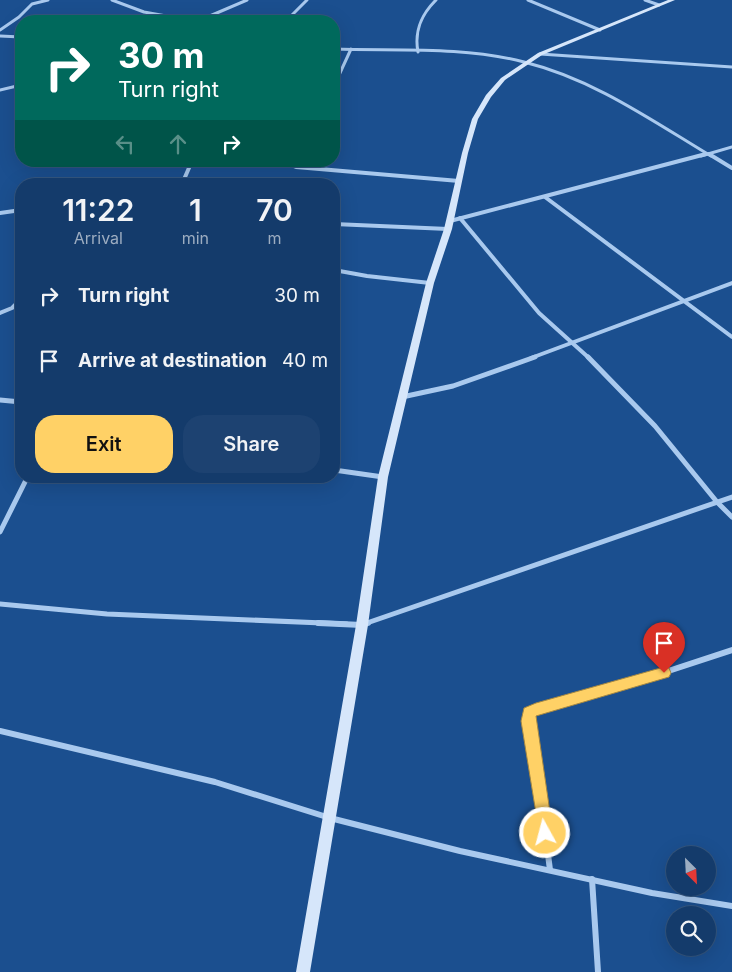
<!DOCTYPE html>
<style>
body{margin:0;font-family:Inter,sans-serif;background:#1d4271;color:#f1f3f6;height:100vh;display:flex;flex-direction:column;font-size:19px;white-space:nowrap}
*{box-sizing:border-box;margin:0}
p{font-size:16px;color:#9dadc1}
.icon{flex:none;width:28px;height:28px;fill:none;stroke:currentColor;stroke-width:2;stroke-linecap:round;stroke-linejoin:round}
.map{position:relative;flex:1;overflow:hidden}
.details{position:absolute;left:15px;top:178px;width:325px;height:305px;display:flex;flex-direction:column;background:#143b6b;border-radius:20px;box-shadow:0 5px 20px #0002,0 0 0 1px #33557e}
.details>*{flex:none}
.top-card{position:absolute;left:15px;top:15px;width:325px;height:152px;border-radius:20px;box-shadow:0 5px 20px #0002,0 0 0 1px #33557e;background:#00695c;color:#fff;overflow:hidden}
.needle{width:32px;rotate:156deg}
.fabs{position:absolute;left:666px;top:846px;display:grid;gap:10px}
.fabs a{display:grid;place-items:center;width:50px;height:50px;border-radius:50%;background:#143b6b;box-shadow:0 5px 20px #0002,0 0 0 1px #33557e;font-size:25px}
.pin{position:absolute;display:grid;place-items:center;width:42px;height:42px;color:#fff;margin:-51px -21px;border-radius:50% 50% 50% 0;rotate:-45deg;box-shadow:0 0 5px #0007}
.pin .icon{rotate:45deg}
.me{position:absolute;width:55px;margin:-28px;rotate:353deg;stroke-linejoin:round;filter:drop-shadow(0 0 4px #0008)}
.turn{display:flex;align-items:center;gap:18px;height:105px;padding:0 20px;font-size:22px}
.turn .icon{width:65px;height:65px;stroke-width:2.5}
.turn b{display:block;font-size:35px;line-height:42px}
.lanes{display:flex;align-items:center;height:48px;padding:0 20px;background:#0003;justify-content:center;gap:25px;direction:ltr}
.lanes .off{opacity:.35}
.eta{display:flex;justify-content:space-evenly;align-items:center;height:85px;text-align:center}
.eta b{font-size:30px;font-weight:600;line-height:35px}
.button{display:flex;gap:10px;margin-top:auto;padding:10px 20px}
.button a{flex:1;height:58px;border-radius:20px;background:#ffd166;color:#111;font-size:20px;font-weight:600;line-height:58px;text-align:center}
.button a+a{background:#1d4271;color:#f1f3f6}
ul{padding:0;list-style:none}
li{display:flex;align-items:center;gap:15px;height:65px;padding:0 20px}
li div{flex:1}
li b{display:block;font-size:19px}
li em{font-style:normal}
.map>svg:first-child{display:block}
</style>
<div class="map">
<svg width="732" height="972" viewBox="0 0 732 972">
<rect width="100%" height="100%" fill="#1b4f8f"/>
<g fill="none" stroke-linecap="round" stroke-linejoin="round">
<g stroke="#a9c9ee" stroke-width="3">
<path d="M 112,0 L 144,12 L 194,21"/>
<path d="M 528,0 L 600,30"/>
<path d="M 645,0 L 659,5"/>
<path d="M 198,21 L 247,0"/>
<path d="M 286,21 L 307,0"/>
<path d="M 0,30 L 19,17 L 32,4 L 48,0"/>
<path d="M 0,36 L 21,37"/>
<path d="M 334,49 C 397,51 463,46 524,62 C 593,79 651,120 711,156"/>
<path d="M 418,52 C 414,31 421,15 436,0"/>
<path d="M 540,54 L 732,67"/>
<path d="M 334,86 L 351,49"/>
<path d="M 0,90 L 21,85"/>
<path d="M 701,156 L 732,147"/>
</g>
<g stroke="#a9c9ee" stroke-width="4">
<path d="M 709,154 L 732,168"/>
<path d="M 292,161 L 291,165 L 296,167 L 459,181"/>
<path d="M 182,184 L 192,161"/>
<path d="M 545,197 L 732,337"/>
<path d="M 0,213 L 21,210"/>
<path d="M 460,218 L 539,313 L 589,358"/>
<path d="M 450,221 L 706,154"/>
<path d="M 334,224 L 448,229"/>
<path d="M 334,270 L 367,276 L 430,283"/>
<path d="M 0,313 L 12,308 L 21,299"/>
<path d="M 531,358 L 732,283"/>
</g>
<g stroke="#a9c9ee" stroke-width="5">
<path d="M 588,357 L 655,426 L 717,502 L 732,517"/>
<path d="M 402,397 L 453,386 L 535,357"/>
<path d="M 0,400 L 21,402"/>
<path d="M 334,470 L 383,477"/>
<path d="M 0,532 L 28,476"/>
<path d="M 0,604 L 107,614 L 347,624"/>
<path d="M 364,624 L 732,497"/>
</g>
<g stroke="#a9c9ee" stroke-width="6">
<path d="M 318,623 L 362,625 L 368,623"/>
<path d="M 0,731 L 215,782 L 330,818 L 460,851 L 652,893 L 732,906"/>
<path d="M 550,870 L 538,777 L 528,721 L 529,713 L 536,709 L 647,678 L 732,650"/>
<path d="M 592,879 L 598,972"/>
</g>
<path fill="#d6e6fa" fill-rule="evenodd" d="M 668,0 L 675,0 L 542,55 L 505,80 L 491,97 L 478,119 L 468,153 L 452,229 L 434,283 L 388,477 L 368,625 L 310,972 L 296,972 L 356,625 L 378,477 L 426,283 L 444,229 L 462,153 L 472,119 L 486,95 L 501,78 L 538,53 Z"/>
</g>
<path fill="#ffd166" stroke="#a68842" d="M 664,667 L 669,668 L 671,673 L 669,677 L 536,716 L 553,833 L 551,838 L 545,840 L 540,838 L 521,721 L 524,708 L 536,703 Z"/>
</svg>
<div class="fabs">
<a><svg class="needle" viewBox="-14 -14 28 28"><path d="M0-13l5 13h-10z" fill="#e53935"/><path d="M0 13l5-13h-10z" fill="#9dadc1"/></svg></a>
<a><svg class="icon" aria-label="search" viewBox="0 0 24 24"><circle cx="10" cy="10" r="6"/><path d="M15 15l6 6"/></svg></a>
</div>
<div class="pin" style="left:664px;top:673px;background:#d93025"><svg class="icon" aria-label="arrive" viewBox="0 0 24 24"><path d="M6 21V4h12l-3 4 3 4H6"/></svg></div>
<svg class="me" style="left:545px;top:833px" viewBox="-20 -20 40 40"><circle r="17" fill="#ffd166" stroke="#fff" stroke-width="3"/><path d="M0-11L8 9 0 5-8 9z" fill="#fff"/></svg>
<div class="top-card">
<div class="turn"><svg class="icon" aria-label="right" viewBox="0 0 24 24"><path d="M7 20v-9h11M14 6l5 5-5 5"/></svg><div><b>30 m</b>Turn right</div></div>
<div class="lanes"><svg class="icon off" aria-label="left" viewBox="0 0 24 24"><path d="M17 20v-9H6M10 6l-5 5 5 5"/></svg><svg class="icon off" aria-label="ahead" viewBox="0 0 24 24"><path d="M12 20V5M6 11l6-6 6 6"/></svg><svg class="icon" aria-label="right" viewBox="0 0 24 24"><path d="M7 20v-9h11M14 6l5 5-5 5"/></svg></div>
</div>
<section class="details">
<div class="eta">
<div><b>11:22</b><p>Arrival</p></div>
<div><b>1</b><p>min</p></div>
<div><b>70</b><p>m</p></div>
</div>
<ul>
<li><svg class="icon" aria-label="right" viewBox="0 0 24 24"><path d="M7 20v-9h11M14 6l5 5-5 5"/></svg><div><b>Turn right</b></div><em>30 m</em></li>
<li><svg class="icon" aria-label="arrive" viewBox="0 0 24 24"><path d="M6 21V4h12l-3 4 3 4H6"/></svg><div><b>Arrive at destination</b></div><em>40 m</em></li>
</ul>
<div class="button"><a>Exit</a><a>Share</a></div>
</section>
</div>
